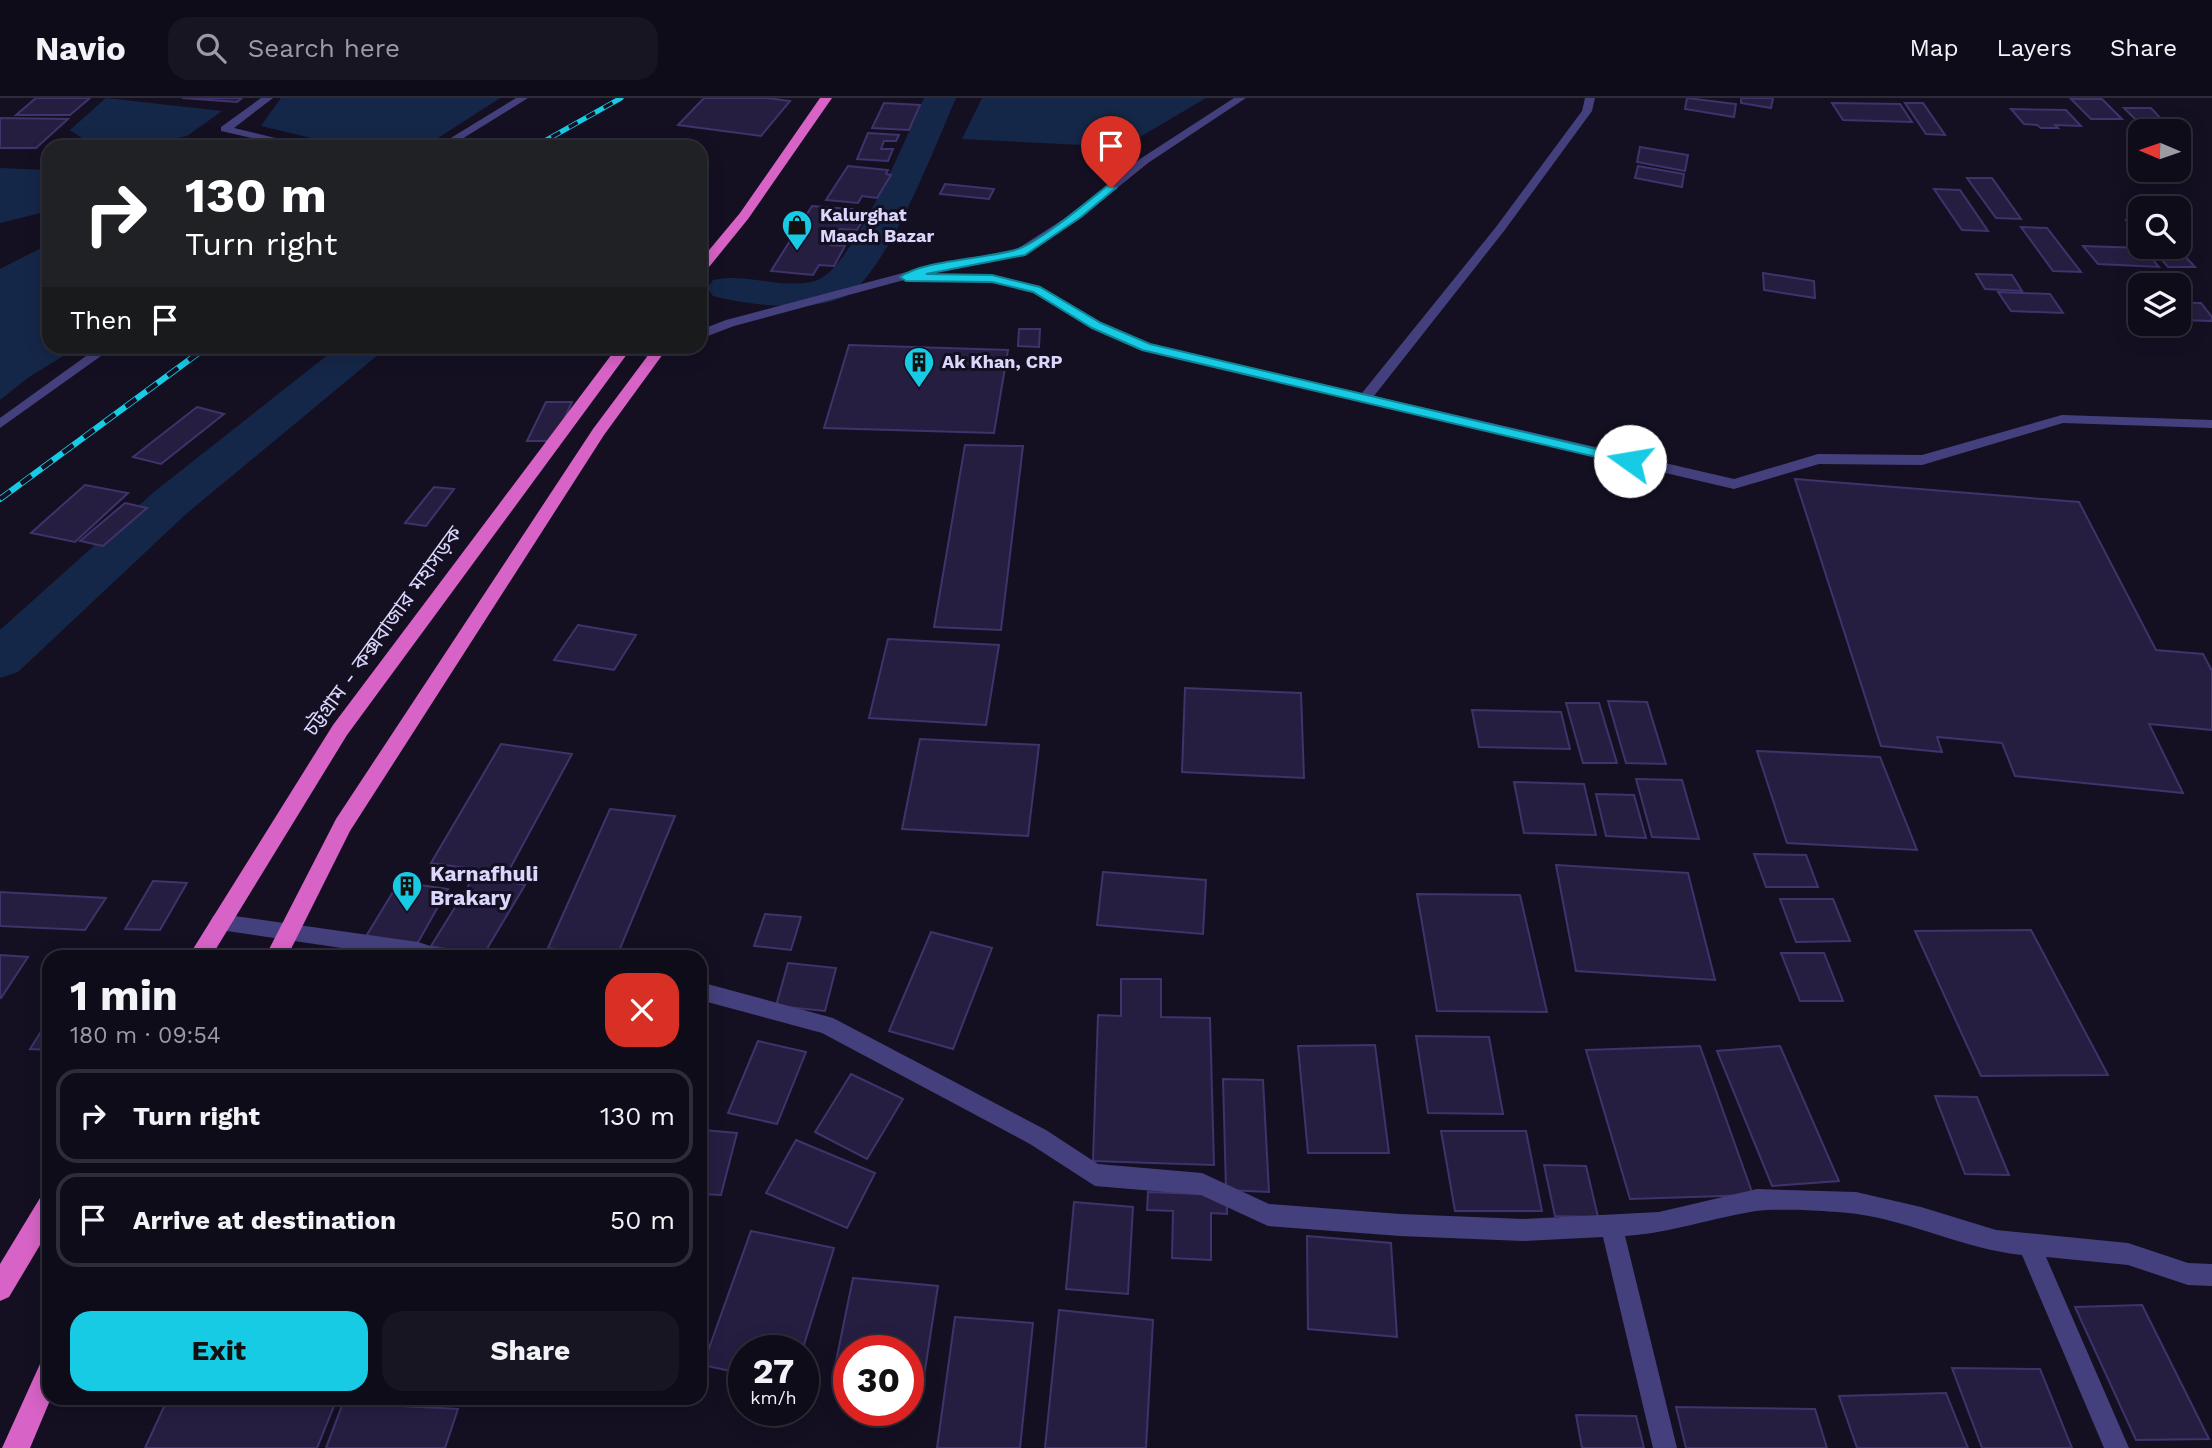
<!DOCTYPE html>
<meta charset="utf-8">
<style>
body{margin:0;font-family:"Work Sans","Noto Sans Bengali",sans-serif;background:#181523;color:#f1f3f6;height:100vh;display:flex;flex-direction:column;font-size:26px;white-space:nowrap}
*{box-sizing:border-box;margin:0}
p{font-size:23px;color:#9b9ba2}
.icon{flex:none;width:38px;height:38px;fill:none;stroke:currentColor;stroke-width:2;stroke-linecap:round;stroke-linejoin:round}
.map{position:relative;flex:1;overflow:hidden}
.panel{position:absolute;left:42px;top:852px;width:665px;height:455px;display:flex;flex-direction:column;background:#0f0c1a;border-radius:21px;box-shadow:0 4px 18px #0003,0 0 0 2px #2f2c39}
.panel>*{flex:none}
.hud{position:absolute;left:42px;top:42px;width:665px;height:214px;border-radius:21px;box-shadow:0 4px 18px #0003,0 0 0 2px #2f2c39;background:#202124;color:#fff;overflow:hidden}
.needle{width:46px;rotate:272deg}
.controls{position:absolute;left:2128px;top:21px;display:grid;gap:14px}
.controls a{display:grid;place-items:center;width:63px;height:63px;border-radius:14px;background:#0f0c1a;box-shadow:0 4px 18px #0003,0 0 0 2px #2f2c39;font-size:35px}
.speed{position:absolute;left:728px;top:1237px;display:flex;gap:14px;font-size:35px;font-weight:700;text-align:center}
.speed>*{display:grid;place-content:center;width:91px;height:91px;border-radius:50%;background:#0f0c1a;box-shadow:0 4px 18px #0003,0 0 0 2px #2f2c39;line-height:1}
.speed small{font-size:18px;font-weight:400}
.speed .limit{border:10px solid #d22;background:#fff;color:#111}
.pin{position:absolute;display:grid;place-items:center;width:60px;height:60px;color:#fff;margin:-72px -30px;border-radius:50% 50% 50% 0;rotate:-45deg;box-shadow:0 0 7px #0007}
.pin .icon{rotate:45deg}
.me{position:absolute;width:77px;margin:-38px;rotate:283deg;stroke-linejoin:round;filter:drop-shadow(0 0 5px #0008)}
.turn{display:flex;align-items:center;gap:24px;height:147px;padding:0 28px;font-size:32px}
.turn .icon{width:91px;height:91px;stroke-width:2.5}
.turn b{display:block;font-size:49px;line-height:60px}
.then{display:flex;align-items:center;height:66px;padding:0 28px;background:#0003;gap:14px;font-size:26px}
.round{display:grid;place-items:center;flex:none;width:74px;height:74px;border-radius:21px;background:#181523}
.overview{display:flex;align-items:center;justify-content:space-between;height:119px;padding:0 28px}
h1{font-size:42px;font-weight:700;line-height:52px}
.primary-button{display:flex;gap:14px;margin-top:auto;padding:14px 28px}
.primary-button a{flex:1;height:80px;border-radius:21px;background:#18cbe5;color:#111;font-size:28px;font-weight:700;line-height:80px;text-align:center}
.primary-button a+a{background:#181523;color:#f1f3f6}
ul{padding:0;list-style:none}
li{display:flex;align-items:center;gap:21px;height:94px;margin:0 14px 10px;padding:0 14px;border:4px solid #2f2c39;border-radius:21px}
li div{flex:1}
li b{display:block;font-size:26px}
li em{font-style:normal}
header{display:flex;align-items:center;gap:42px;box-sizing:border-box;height:98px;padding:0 35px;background:#0f0c1a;border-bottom:2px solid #2f2c39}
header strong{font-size:33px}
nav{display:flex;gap:38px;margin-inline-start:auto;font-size:24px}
.search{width:490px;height:63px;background:#181523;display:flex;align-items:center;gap:18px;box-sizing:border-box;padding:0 24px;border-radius:21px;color:#9b9ba2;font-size:26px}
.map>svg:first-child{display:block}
</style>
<header>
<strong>Navio</strong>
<div class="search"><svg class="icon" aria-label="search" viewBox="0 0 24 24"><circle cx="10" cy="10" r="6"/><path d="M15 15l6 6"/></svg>Search here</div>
<nav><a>Map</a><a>Layers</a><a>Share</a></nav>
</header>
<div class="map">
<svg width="2212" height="1350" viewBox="0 0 2212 1350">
<rect width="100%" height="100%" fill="#141022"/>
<g fill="#152748">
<path d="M 106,0 L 222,13 L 187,38 L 139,48 L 91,46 L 70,32 Z"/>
<path d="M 281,0 L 500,0 L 424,49 L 349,49 L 261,28 Z"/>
<path d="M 982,0 L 1206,0 L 1123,49 L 962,41 Z"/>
<path d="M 0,70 L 49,72 L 49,113 L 0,125 Z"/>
<path d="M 49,146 L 49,248 L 78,249 L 29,279 L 0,302 L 0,171 Z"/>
</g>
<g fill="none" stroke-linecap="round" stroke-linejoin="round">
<g fill="#152748" fill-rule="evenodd">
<path d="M 924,0 L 956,0 C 936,46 889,169 849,196 C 818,216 747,207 713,198 L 707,190 L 713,182 C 746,174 781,192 815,183 C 852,173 907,37 924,0 Z"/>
<path d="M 339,248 L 385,248 L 379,256 L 186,416 L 18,574 L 0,580 L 0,532 L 154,394 Z"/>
</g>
</g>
<g fill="#261e41" stroke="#3f336b" stroke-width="2">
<path d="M 36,0 L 90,0 L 70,17 L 16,17 Z"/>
<path d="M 182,0 L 242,0 L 237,4 Z"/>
<path d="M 704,0 L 767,0 L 790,3 L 761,38 L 678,27 Z"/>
<path d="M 1687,0 L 1736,6 L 1734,19 L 1685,11 Z"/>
<path d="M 1741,0 L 1773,0 L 1771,10 L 1741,5 Z"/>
<path d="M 2071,1 L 2102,1 L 2122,21 L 2091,21 Z"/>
<path d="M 884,5 L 920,7 L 909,32 L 872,30 Z"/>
<path d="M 1832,5 L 1900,6 L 1912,24 L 1843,22 Z"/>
<path d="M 1905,5 L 1923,5 L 1945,37 L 1926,36 Z"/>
<path d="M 2124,10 L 2151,10 L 2162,22 L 2135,21 Z"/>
<path d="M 2011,11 L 2066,12 L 2081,28 L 2055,27 L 2058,30 L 2041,30 L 2037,27 L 2024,26 Z"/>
<path d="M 0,20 L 68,21 L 36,50 L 0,50 Z"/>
<path d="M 868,35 L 899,37 L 896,43 L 884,43 L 881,51 L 893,51 L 888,63 L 857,61 Z"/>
<path d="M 1640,49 L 1688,57 L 1685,73 L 1637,64 Z"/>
<path d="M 848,68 L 888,72 L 886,76 L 891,77 L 877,100 L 862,98 L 858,105 L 826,102 Z"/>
<path d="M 1638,68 L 1684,76 L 1682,89 L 1635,80 Z"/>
<path d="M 1967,80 L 1992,80 L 2021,121 L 1996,120 Z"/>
<path d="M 945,86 L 994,91 L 989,101 L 940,96 Z"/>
<path d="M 1934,91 L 1960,92 L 1988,133 L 1962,132 Z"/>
<path d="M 812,108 L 852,111 L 848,117 L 865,119 L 857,132 L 840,131 L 831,147 L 845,148 L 834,168 L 819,167 L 813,177 L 771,173 Z"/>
<path d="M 2126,122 L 2140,123 L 2140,139 L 2138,139 Z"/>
<path d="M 2021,129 L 2047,130 L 2081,174 L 2053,173 Z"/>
<path d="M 2083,148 L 2143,150 L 2159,169 L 2098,166 Z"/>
<path d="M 2154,153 L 2181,154 L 2195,169 L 2168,169 Z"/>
<path d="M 1763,175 L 1814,183 L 1815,200 L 1764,192 Z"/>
<path d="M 1976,176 L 2012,177 L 2022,193 L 1985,191 Z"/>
<path d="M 1998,194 L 2050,196 L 2063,215 L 2011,213 Z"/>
<path d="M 2179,205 L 2201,205 L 2212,219 L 2212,223 L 2179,222 Z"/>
<path d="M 1019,231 L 1040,231 L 1039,249 L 1018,248 Z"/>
<path d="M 849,247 L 1008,252 L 994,335 L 824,330 Z"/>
<path d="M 546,304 L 572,304 L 554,343 L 527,343 Z"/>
<path d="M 197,309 L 224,316 L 161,366 L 133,359 Z"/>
<path d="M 965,347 L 1023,348 L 1001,532 L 934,529 Z"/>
<path d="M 1795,381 L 2079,404 L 2156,552 L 2203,556 L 2212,573 L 2212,632 L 2149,626 L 2183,695 L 2015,678 L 2002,645 L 1937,639 L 1942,654 L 1881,648 Z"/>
<path d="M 85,387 L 128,395 L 75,444 L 31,435 Z"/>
<path d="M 434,389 L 454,391 L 426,428 L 405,425 Z"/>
<path d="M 125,405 L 147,410 L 103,448 L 80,443 Z"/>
<path d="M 578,527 L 636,537 L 614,572 L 554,562 Z"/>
<path d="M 888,541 L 999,547 L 986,627 L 869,620 Z"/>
<path d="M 1185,590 L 1301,595 L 1304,680 L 1182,674 Z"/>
<path d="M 1608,603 L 1647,604 L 1666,666 L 1626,665 Z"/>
<path d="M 1566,605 L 1599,605 L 1617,665 L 1583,665 Z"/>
<path d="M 1472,612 L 1561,614 L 1570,651 L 1479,649 Z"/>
<path d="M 920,641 L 1039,647 L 1028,738 L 902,731 Z"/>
<path d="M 501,646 L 572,656 L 507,776 L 431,765 Z"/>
<path d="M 1757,653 L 1880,659 L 1917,752 L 1787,745 Z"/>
<path d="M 1636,681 L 1682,682 L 1699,741 L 1652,739 Z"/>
<path d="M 1514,684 L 1584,686 L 1596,737 L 1524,735 Z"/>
<path d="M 1596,696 L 1634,697 L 1646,740 L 1606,738 Z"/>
<path d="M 610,711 L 675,718 L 617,858 L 548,850 Z"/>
<path d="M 1754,756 L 1806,757 L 1818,789 L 1766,789 Z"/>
<path d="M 1556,767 L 1688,775 L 1715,882 L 1576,873 Z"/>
<path d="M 1103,774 L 1206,782 L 1203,836 L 1097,827 Z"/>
<path d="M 475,777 L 525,787 L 482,859 L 431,848 Z"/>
<path d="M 153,783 L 187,785 L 160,832 L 125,831 Z"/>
<path d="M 399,784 L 448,791 L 416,848 L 365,840 Z"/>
<path d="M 0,794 L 106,800 L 85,832 L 0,828 Z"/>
<path d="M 1417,796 L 1520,797 L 1547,914 L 1437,913 Z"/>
<path d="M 1780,801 L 1833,801 L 1850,843 L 1796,844 Z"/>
<path d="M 765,816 L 801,819 L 791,852 L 754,848 Z"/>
<path d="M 2031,832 L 2108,977 L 1981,978 L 1915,833 Z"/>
<path d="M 931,834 L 992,850 L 953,951 L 889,933 Z"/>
<path d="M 1781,855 L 1824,855 L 1843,903 L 1800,903 Z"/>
<path d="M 0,857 L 28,859 L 1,900 L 0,900 Z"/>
<path d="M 788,865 L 836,870 L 825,913 L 776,908 Z"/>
<path d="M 1121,881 L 1161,881 L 1161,919 L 1210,920 L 1214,1067 L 1093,1063 L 1098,917 L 1121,918 Z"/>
<path d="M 49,921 L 49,952 L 30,951 Z"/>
<path d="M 1416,938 L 1489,939 L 1503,1016 L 1428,1015 Z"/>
<path d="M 758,943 L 806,954 L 777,1026 L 728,1015 Z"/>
<path d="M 1375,947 L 1389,1055 L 1308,1055 L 1298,948 Z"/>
<path d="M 1700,948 L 1753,1097 L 1630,1101 L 1586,952 Z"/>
<path d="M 1780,948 L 1839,1083 L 1772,1088 L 1717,953 Z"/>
<path d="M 851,976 L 903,1001 L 867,1061 L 815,1034 Z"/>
<path d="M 1223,981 L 1263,982 L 1269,1094 L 1226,1092 Z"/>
<path d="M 1935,998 L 1977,999 L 2009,1077 L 1965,1076 Z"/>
<path d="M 703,1032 L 737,1035 L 721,1097 L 700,1096 L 700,1042 Z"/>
<path d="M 1441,1033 L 1526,1033 L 1542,1113 L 1455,1113 Z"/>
<path d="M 796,1042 L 875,1075 L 847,1130 L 766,1095 Z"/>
<path d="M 1544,1067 L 1586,1068 L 1598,1119 L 1555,1118 Z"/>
<path d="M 1148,1094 L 1227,1097 L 1227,1116 L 1211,1115 L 1211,1162 L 1172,1160 L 1173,1113 L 1147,1112 Z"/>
<path d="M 1074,1104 L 1133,1109 L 1128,1196 L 1066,1191 Z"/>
<path d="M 751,1133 L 834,1150 L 802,1253 L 744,1253 L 744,1276 L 703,1267 Z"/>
<path d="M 1307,1138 L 1391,1145 L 1397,1239 L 1308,1231 Z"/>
<path d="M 853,1180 L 938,1188 L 923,1285 L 908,1284 L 908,1253 L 849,1253 L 849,1279 L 833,1278 Z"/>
<path d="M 2142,1207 L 2209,1341 L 2136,1342 L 2075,1209 Z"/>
<path d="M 1059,1212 L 1153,1222 L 1146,1350 L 1045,1350 Z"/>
<path d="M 955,1219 L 1033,1225 L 1020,1350 L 937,1350 Z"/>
<path d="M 1952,1270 L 2040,1271 L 2072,1350 L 1982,1350 Z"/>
<path d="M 1946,1295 L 1968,1350 L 1857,1350 L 1839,1298 Z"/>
<path d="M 168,1300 L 277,1300 L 336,1303 L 317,1350 L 145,1350 Z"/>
<path d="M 343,1305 L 458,1311 L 445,1350 L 326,1350 Z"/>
<path d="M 1676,1309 L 1815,1311 L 1827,1350 L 1686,1350 Z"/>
<path d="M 1576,1317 L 1636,1318 L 1644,1350 L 1582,1350 Z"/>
</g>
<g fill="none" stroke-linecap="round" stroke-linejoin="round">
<g fill="#44407d" fill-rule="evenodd">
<path d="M 261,0 L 273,0 L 234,30 L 312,49 L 292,49 L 221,33 L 221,29 Z"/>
<path d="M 516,0 L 528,0 L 449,49 L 436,49 Z"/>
<path d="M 1234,0 L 1246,0 L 1148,65 L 1081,119 L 1025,157 L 928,176 L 992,177 L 1040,188 L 1101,224 L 1150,246 L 1362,295 L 1496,129 L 1582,13 L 1585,0 L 1595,0 L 1592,13 L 1504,133 L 1374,298 L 1734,381 L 1818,356 L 1922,357 L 2062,317 L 2212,322 L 2212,330 L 2063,325 L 1922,367 L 1819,366 L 1734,391 L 1141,252 L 1093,230 L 1032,194 L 992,185 L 904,182 L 734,228 L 700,241 L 700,232 L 726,222 L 929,168 L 1017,151 L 1073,115 L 1140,61 Z"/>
<path d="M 100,248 L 115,248 L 0,330 L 0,320 Z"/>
<path d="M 618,248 L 654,252 L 662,248 L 680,248 L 656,260 L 618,254 Z"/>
<path d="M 220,816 L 418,844 L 446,853 L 449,859 L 402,859 L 220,832 L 213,830 L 210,824 L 213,818 Z"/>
<path d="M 700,884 L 833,920 L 1046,1032 L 1098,1066 L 1202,1075 L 1269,1106 L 1400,1116 L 1523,1121 L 1659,1114 L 1757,1091 L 1856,1094 L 1921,1109 L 1996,1132 L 2128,1145 L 2188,1165 L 2212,1166 L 2212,1188 L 2188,1187 L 2128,1167 L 2046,1159 L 2129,1350 L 2104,1350 L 2022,1157 C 1965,1151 1913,1124 1857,1116 C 1835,1113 1777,1110 1756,1113 C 1711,1120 1672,1135 1625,1138 L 1677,1350 L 1653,1350 L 1603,1139 L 1523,1143 L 1400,1138 L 1268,1128 L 1201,1097 L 1095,1088 L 1030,1046 L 822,935 L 700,902 Z"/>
</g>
<g fill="#d863c7" fill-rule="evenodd">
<path d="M 820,0 L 832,0 L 748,121 L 705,174 L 700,175 L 700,163 L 740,115 Z"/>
<path d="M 618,248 L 633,248 L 347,637 L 211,859 L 188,859 L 333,627 Z"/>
<path d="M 651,248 L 665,248 L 663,256 L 604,337 L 350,733 L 287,859 L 265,859 L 336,721 L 593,331 L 649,256 Z"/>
<path d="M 49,1097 L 49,1132 L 9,1199 L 0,1203 L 0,1166 L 40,1100 Z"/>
<path d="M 49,1262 L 49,1300 L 51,1300 L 30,1350 L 2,1350 L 40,1266 Z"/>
</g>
<g stroke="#18cbe5" stroke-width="5">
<path id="rail-far1" d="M 534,49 L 621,0"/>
</g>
<g stroke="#18cbe5" stroke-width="6">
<path id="rail" d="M 0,401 L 208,248"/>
</g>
<use href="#rail-far1" stroke="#141022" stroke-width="3.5" stroke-dasharray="10" stroke-linecap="butt"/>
<use href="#rail" stroke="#141022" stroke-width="4.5" stroke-dasharray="13" stroke-linecap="butt"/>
</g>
<path fill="#18cbe5" stroke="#108495" stroke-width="2" d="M 1107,88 L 1116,90 L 1081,119 L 1025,157 L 926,176 L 992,177 L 1040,189 L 1101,225 L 1150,246 L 1630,359 L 1636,363 L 1630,367 L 1142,252 L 1092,230 L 1033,194 L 992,184 L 906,183 L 900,179 C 923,162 985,161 1015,152 C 1037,146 1087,104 1107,88 Z"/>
<defs>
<g id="shop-pin" transform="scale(1.575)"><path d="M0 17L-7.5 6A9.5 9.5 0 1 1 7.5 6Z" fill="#18cbe5" stroke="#141022"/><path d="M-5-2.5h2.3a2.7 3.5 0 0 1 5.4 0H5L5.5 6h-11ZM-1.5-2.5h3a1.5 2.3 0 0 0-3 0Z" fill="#111"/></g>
<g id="building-pin" transform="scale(1.575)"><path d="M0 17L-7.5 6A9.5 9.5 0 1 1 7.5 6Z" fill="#18cbe5" stroke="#141022"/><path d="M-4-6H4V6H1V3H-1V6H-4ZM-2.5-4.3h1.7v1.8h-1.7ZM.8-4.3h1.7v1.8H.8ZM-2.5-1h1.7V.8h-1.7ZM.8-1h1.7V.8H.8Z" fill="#111"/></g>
</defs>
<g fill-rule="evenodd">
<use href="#shop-pin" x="797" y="127"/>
<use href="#building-pin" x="919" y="264"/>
<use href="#building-pin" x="407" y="788"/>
</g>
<g text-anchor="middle" stroke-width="6" stroke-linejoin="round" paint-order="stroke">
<g font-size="18" font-weight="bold" fill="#dbd6fb" stroke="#141022" text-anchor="start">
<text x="820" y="123">Kalurghat<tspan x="820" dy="21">Maach Bazar</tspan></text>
<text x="942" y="270">Ak Khan, CRP</text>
</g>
<g font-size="21" fill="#dbd6fb" stroke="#141022">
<text transform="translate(383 533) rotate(-54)" y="7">চট্টগ্রাম - কক্সবাজার মহাসড়ক</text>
</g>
<g font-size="21" font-weight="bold" fill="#dbd6fb" stroke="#141022" text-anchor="start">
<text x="430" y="783">Karnafhuli<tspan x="430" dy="24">Brakary</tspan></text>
</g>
</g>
</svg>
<div class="controls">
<a><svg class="needle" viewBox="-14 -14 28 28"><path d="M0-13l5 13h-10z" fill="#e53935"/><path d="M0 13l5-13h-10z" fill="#9b9ba2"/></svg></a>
<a><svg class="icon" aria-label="search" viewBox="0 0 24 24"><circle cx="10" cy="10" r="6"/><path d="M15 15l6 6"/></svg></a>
<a><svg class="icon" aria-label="layers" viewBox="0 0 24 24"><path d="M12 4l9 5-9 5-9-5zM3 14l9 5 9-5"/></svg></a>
</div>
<div class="speed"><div>27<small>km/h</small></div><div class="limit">30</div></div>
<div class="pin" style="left:1111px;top:90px;background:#d93025"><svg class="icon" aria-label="arrive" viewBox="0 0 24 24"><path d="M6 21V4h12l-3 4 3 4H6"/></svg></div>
<svg class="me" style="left:1630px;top:363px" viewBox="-20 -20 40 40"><circle r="19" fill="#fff"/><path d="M0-13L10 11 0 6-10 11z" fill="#18cbe5"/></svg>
<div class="hud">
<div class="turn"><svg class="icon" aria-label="right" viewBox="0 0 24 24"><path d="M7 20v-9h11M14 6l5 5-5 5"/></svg><div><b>130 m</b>Turn right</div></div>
<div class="then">Then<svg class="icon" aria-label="arrive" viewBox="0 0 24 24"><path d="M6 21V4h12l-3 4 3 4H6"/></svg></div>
</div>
<section class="panel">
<div class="overview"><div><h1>1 min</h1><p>180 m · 09:54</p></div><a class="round" style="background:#d93025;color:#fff"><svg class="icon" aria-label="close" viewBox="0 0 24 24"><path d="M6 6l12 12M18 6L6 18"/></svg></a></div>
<ul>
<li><svg class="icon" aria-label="right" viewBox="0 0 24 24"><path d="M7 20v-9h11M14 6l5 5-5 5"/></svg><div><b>Turn right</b></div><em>130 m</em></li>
<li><svg class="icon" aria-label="arrive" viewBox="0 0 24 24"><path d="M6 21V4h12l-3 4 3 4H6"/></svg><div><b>Arrive at destination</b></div><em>50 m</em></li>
</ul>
<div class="primary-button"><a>Exit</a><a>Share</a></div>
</section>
</div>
